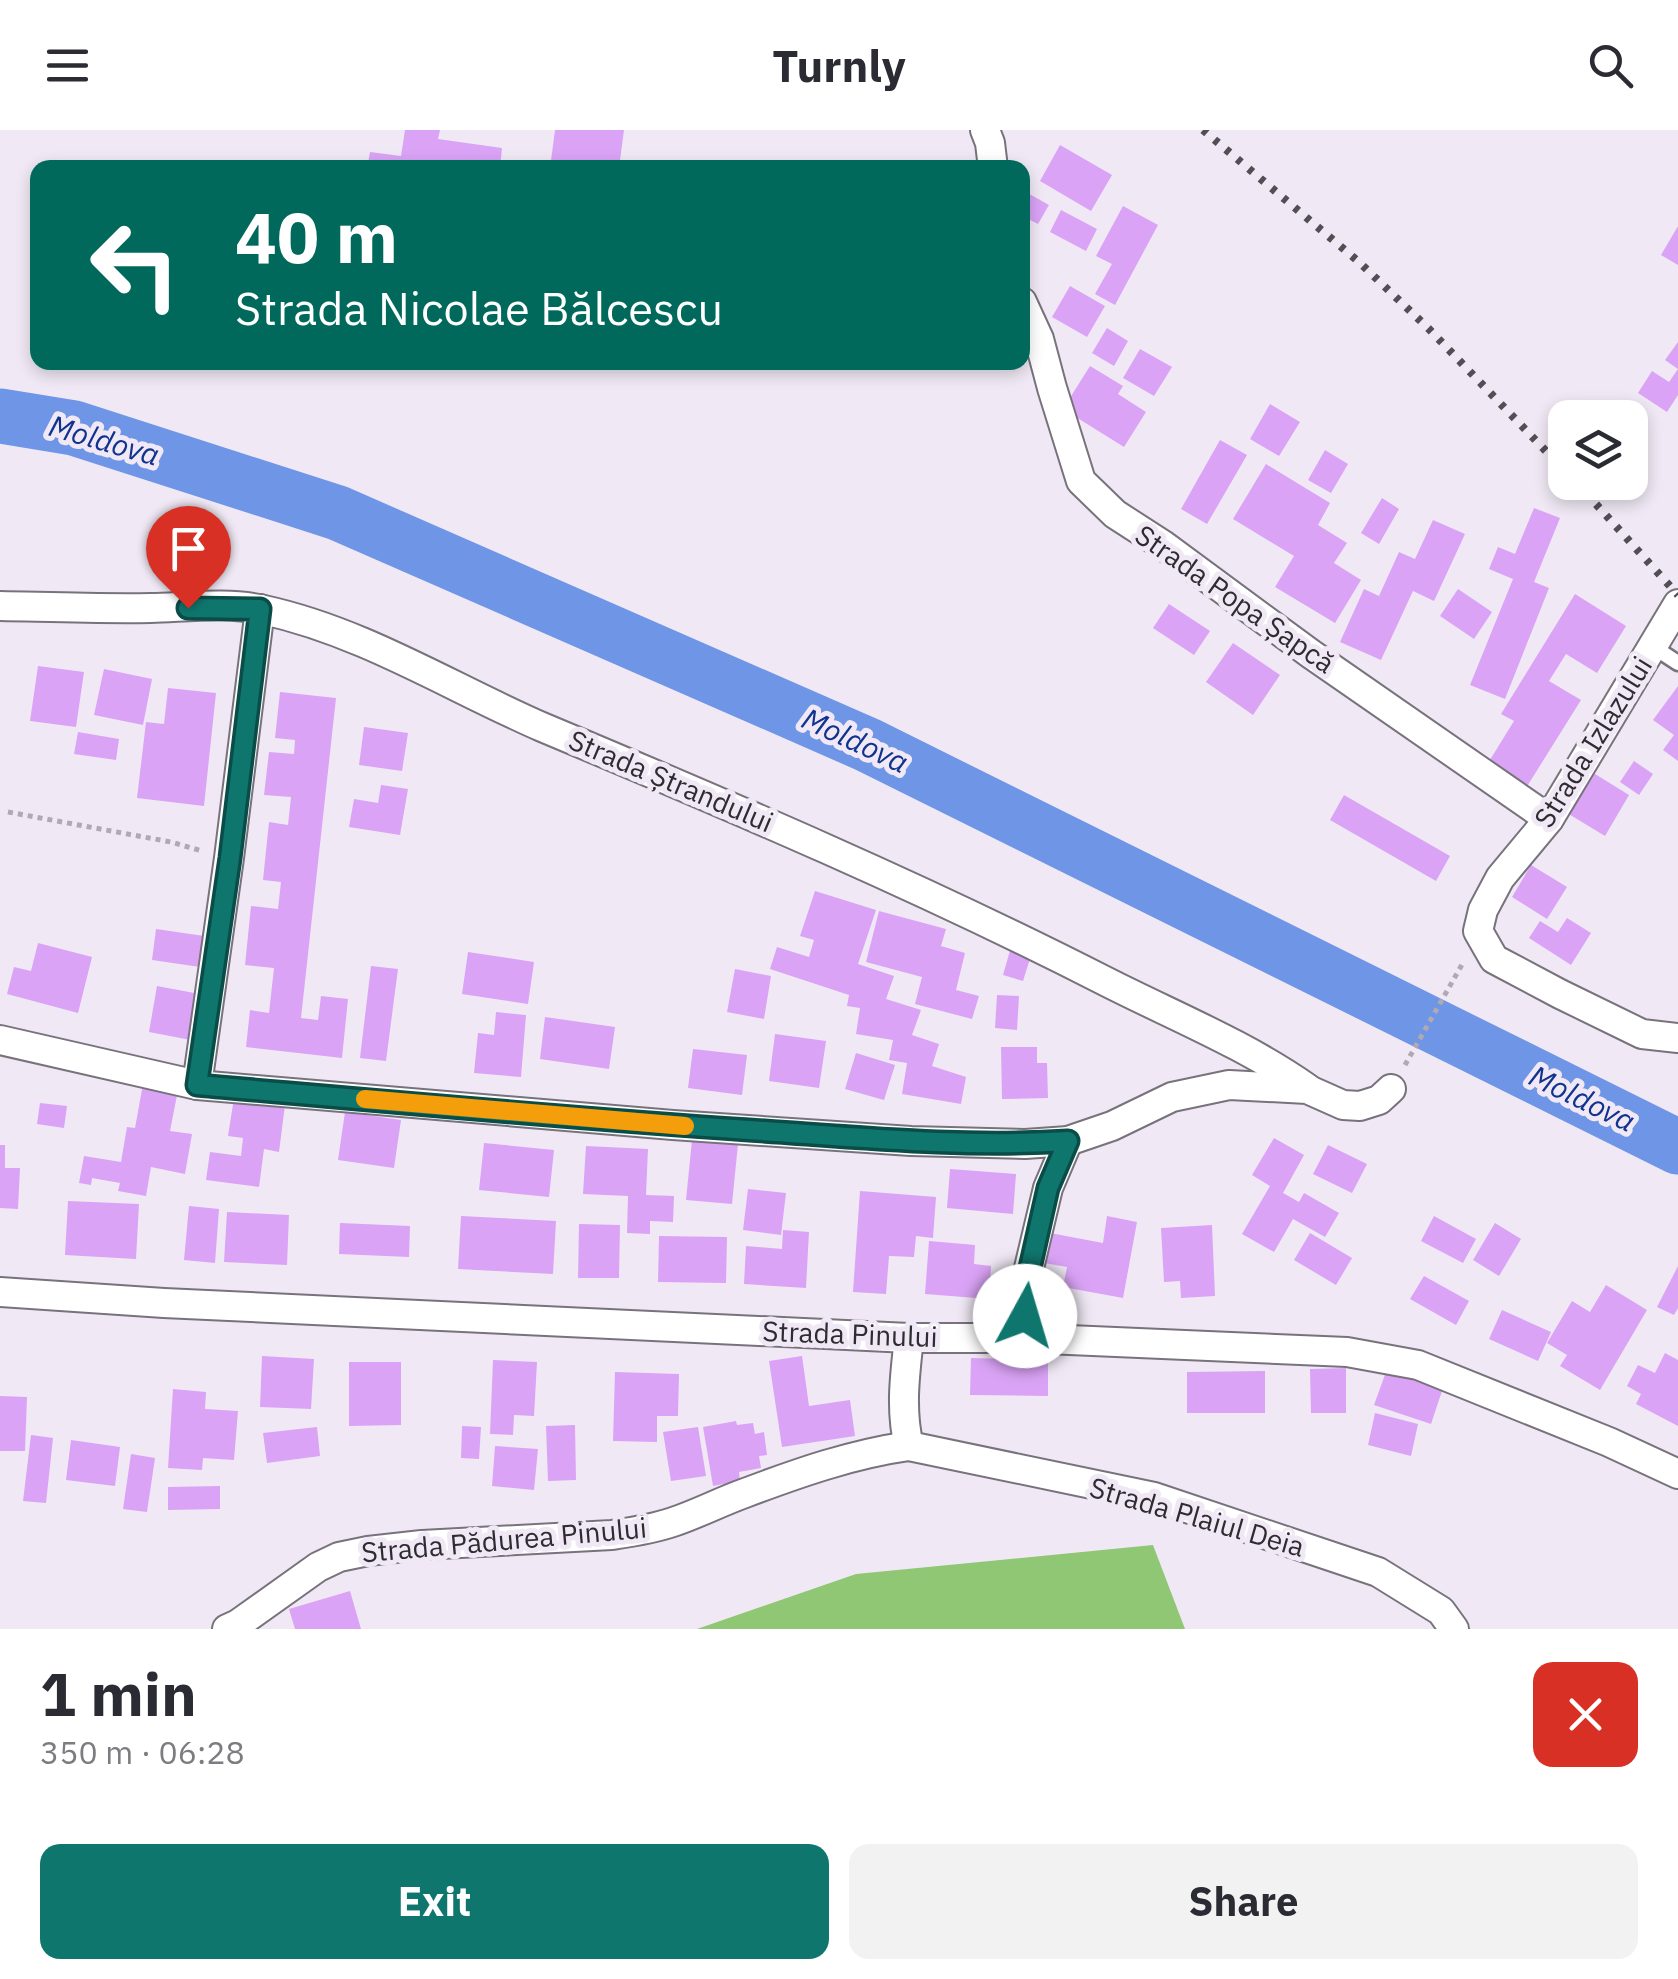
<!DOCTYPE html>
<meta charset="utf-8">
<style>
body{margin:0;font-family:"IBM Plex Sans",sans-serif;background:#f2f2f3;color:#2b2b33;height:100vh;display:flex;flex-direction:column;font-size:38px;white-space:nowrap}
*{box-sizing:border-box;margin:0}
p{font-size:32px;color:#7c7c81}
.icon{flex:none;width:55px;height:55px;fill:none;stroke:currentColor;stroke-width:2;stroke-linecap:round;stroke-linejoin:round}
.map{position:relative;height:1499px;overflow:hidden}
.details{display:flex;flex-direction:column;background:#fff;flex:1}
.details>*{flex:none}
.hud{position:absolute;left:30px;top:30px;width:1000px;height:210px;border-radius:20px;box-shadow:0 5px 15px #0003;background:#00695c;color:#fff;overflow:hidden}
.fabs{position:absolute;left:1548px;top:270px;display:grid;gap:20px}
.fabs a{display:grid;place-items:center;width:100px;height:100px;border-radius:20px;background:#fff;box-shadow:0 5px 15px #0003;font-size:50px}
.pin{position:absolute;display:grid;place-items:center;width:85px;height:85px;color:#fff;margin:-102px -42px;border-radius:50% 50% 50% 0;rotate:-45deg;box-shadow:0 0 10px #0007}
.pin .icon{rotate:45deg}
.me{position:absolute;width:110px;margin:-55px;rotate:6deg;stroke-linejoin:round;filter:drop-shadow(0 0 8px #0008)}
.turn{display:flex;align-items:center;gap:35px;height:210px;padding:0 40px;font-size:45px}
.turn .icon{width:130px;height:130px;stroke-width:2.5}
.turn b{display:block;font-size:70px;line-height:85px}
.round{display:grid;place-items:center;flex:none;width:105px;height:105px;border-radius:20px;background:#f2f2f3}
.summary{display:flex;align-items:center;justify-content:space-between;height:170px;padding:0 40px}
h1{font-size:60px;font-weight:700;line-height:75px}
.button{display:flex;gap:20px;margin-top:auto;padding:20px 40px}
.button a{flex:1;height:115px;border-radius:20px;background:#0f766e;color:#fff;font-size:40px;font-weight:700;line-height:115px;text-align:center}
.button a+a{background:#f2f2f3;color:#2b2b33}
header{display:flex;justify-content:space-between;align-items:center;height:130px;padding:0 40px;background:#fff;font-size:45px;font-weight:700}
.map>svg:first-child{display:block}
</style>
<header><svg class="icon" aria-label="menu" viewBox="0 0 24 24"><path d="M4 6h16M4 12h16M4 18h16"/></svg>Turnly<svg class="icon" aria-label="search" viewBox="0 0 24 24"><circle cx="10" cy="10" r="6"/><path d="M15 15l6 6"/></svg></header>
<div class="map">
<svg width="1678" height="1499" viewBox="0 0 1678 1499">
<rect width="100%" height="100%" fill="#f0e9f5"/>
<path fill="#8fc774" d="M 1153,1415 L 1185,1499 L 697,1499 L 856,1444 Z"/>
<g fill="none" stroke-linecap="round" stroke-linejoin="round">
<path stroke="#6f95e6" stroke-width="55" d="M 0,286 L 74,298 L 338,383 L 868,615 L 1678,1017"/>
</g>
<g fill="#daa3f6">
<path d="M 405,0 L 440,0 L 438,9 L 502,18 L 500,38 L 367,38 L 370,22 L 401,26 Z"/>
<path d="M 555,0 L 624,0 L 619,38 L 550,38 Z"/>
<path d="M 1060,15 L 1112,45 L 1091,81 L 1040,51 Z"/>
<path d="M 1024,61 L 1049,75 L 1038,94 L 1022,86 Z"/>
<path d="M 1123,76 L 1158,95 L 1115,175 L 1095,164 L 1112,134 L 1096,126 Z"/>
<path d="M 1061,80 L 1097,99 L 1086,121 L 1050,102 Z"/>
<path d="M 1678,96 L 1678,135 L 1661,125 Z"/>
<path d="M 1070,156 L 1105,176 L 1087,207 L 1052,187 Z"/>
<path d="M 1107,198 L 1128,211 L 1114,236 L 1092,223 Z"/>
<path d="M 1678,212 L 1678,265 L 1667,282 L 1638,263 L 1652,241 L 1669,252 L 1678,239 L 1665,230 Z"/>
<path d="M 1140,219 L 1172,237 L 1154,266 L 1123,248 Z"/>
<path d="M 1090,236 L 1123,256 L 1118,264 L 1146,282 L 1124,317 L 1063,279 Z"/>
<path d="M 1270,274 L 1300,292 L 1279,326 L 1250,309 Z"/>
<path d="M 1220,310 L 1247,325 L 1207,394 L 1181,379 Z"/>
<path d="M 1325,320 L 1348,334 L 1331,363 L 1308,350 Z"/>
<path d="M 1266,334 L 1330,373 L 1318,395 L 1347,413 L 1334,433 L 1361,450 L 1335,493 L 1275,457 L 1294,426 L 1233,389 Z"/>
<path d="M 1382,368 L 1399,379 L 1379,414 L 1361,403 Z"/>
<path d="M 1534,378 L 1560,388 L 1534,452 L 1549,458 L 1505,569 L 1470,555 L 1513,449 L 1489,439 L 1498,417 L 1515,424 Z"/>
<path d="M 1433,390 L 1465,404 L 1434,471 L 1413,461 L 1381,530 L 1340,512 L 1364,459 L 1379,466 L 1399,422 L 1415,429 Z"/>
<path d="M 1458,459 L 1492,482 L 1474,509 L 1440,486 Z"/>
<path d="M 1575,464 L 1626,496 L 1597,543 L 1566,524 L 1549,551 L 1581,570 L 1526,658 L 1488,633 L 1514,591 L 1501,584 Z"/>
<path d="M 1169,474 L 1210,501 L 1194,525 L 1153,498 Z"/>
<path d="M 1233,513 L 1280,545 L 1253,585 L 1206,552 Z"/>
<path d="M 38,536 L 84,542 L 76,597 L 30,591 Z"/>
<path d="M 104,539 L 152,549 L 143,595 L 94,585 Z"/>
<path d="M 1678,556 L 1678,631 L 1663,620 L 1674,605 L 1653,590 Z"/>
<path d="M 168,558 L 216,563 L 204,676 L 137,668 L 146,592 L 164,594 Z"/>
<path d="M 280,562 L 336,568 L 301,888 L 318,890 L 321,866 L 348,869 L 342,928 L 246,917 L 250,880 L 269,883 L 274,838 L 245,835 L 251,776 L 278,779 L 281,752 L 263,750 L 269,692 L 288,695 L 291,667 L 264,665 L 269,622 L 294,624 L 295,610 L 275,608 Z"/>
<path d="M 364,597 L 408,603 L 402,641 L 359,635 Z"/>
<path d="M 78,602 L 119,609 L 116,630 L 74,624 Z"/>
<path d="M 1634,631 L 1653,644 L 1639,665 L 1620,652 Z"/>
<path d="M 1587,639 L 1629,665 L 1605,706 L 1562,680 Z"/>
<path d="M 381,655 L 408,659 L 400,705 L 349,697 L 354,669 L 378,673 Z"/>
<path d="M 1344,665 L 1450,726 L 1436,751 L 1330,690 Z"/>
<path d="M 1531,735 L 1567,757 L 1547,789 L 1512,767 Z"/>
<path d="M 815,761 L 876,780 L 858,834 L 894,846 L 886,869 L 921,880 L 912,905 L 939,914 L 932,936 L 966,947 L 961,974 L 902,964 L 907,933 L 889,930 L 893,910 L 856,904 L 860,878 L 847,876 L 849,865 L 770,839 L 777,817 L 809,827 L 814,810 L 800,806 Z"/>
<path d="M 879,781 L 946,799 L 941,816 L 965,823 L 956,860 L 979,866 L 972,889 L 915,874 L 922,847 L 866,832 Z"/>
<path d="M 1567,788 L 1591,803 L 1571,835 L 1529,808 L 1540,791 L 1558,802 Z"/>
<path d="M 156,799 L 211,807 L 207,838 L 152,830 Z"/>
<path d="M 1013,810 L 1034,816 L 1023,851 L 1003,845 Z"/>
<path d="M 38,813 L 92,827 L 78,883 L 7,864 L 14,837 L 31,841 Z"/>
<path d="M 468,822 L 534,832 L 528,874 L 462,864 Z"/>
<path d="M 371,836 L 398,839 L 386,931 L 360,928 Z"/>
<path d="M 735,839 L 771,846 L 764,889 L 727,882 Z"/>
<path d="M 157,856 L 205,865 L 196,911 L 149,902 Z"/>
<path d="M 997,865 L 1019,866 L 1017,900 L 995,898 Z"/>
<path d="M 496,882 L 526,885 L 521,947 L 474,943 L 478,903 L 494,905 Z"/>
<path d="M 545,887 L 615,897 L 609,939 L 540,929 Z"/>
<path d="M 775,904 L 826,911 L 819,958 L 769,951 Z"/>
<path d="M 1001,917 L 1037,917 L 1037,933 L 1047,933 L 1048,968 L 1002,969 Z"/>
<path d="M 693,919 L 747,925 L 742,965 L 688,958 Z"/>
<path d="M 856,923 L 895,935 L 884,970 L 845,959 Z"/>
<path d="M 143,954 L 178,960 L 170,1001 L 192,1004 L 185,1044 L 151,1037 L 146,1066 L 118,1061 L 120,1053 L 92,1048 L 91,1055 L 79,1053 L 84,1026 L 121,1032 L 127,997 L 135,998 Z"/>
<path d="M 234,968 L 285,975 L 279,1022 L 264,1019 L 259,1057 L 206,1050 L 210,1022 L 241,1026 L 243,1008 L 228,1006 Z"/>
<path d="M 40,973 L 67,976 L 64,998 L 37,994 Z"/>
<path d="M 345,982 L 401,990 L 394,1038 L 338,1030 Z"/>
<path d="M 1274,1008 L 1304,1025 L 1283,1063 L 1299,1072 L 1304,1063 L 1339,1083 L 1325,1107 L 1293,1089 L 1274,1122 L 1242,1104 L 1270,1056 L 1252,1045 Z"/>
<path d="M 692,1010 L 738,1014 L 732,1074 L 686,1070 Z"/>
<path d="M 484,1013 L 554,1020 L 549,1067 L 479,1060 Z"/>
<path d="M 0,1015 L 5,1015 L 5,1038 L 20,1038 L 18,1079 L 0,1078 Z"/>
<path d="M 1328,1015 L 1367,1034 L 1352,1063 L 1313,1044 Z"/>
<path d="M 586,1016 L 648,1019 L 646,1065 L 674,1066 L 673,1092 L 650,1091 L 650,1104 L 627,1103 L 628,1066 L 583,1064 Z"/>
<path d="M 950,1039 L 1016,1044 L 1013,1084 L 947,1078 Z"/>
<path d="M 748,1059 L 786,1063 L 781,1105 L 743,1100 Z"/>
<path d="M 860,1061 L 936,1067 L 933,1108 L 916,1106 L 914,1127 L 889,1126 L 886,1164 L 853,1162 Z"/>
<path d="M 68,1071 L 139,1074 L 136,1129 L 65,1125 Z"/>
<path d="M 189,1076 L 219,1079 L 215,1133 L 184,1130 Z"/>
<path d="M 227,1082 L 289,1085 L 287,1135 L 224,1132 Z"/>
<path d="M 461,1086 L 556,1091 L 553,1144 L 458,1139 Z"/>
<path d="M 1107,1086 L 1137,1092 L 1123,1168 L 1063,1157 L 1067,1137 L 1044,1133 L 1050,1103 L 1103,1113 Z"/>
<path d="M 1434,1086 L 1476,1109 L 1463,1133 L 1421,1111 Z"/>
<path d="M 340,1093 L 410,1096 L 409,1127 L 339,1124 Z"/>
<path d="M 1495,1093 L 1521,1109 L 1499,1146 L 1473,1130 Z"/>
<path d="M 579,1094 L 620,1095 L 619,1148 L 578,1148 Z"/>
<path d="M 1212,1095 L 1215,1166 L 1181,1168 L 1180,1151 L 1164,1152 L 1161,1098 Z"/>
<path d="M 783,1100 L 809,1102 L 806,1158 L 744,1154 L 746,1116 L 782,1119 Z"/>
<path d="M 1310,1103 L 1352,1128 L 1336,1155 L 1294,1130 Z"/>
<path d="M 659,1106 L 727,1107 L 726,1153 L 658,1152 Z"/>
<path d="M 929,1111 L 975,1115 L 974,1134 L 991,1136 L 989,1169 L 925,1164 Z"/>
<path d="M 1678,1136 L 1678,1178 L 1674,1185 L 1657,1177 Z"/>
<path d="M 1424,1146 L 1469,1171 L 1456,1195 L 1410,1169 Z"/>
<path d="M 1606,1155 L 1647,1180 L 1600,1260 L 1560,1236 L 1567,1225 L 1547,1213 L 1572,1171 L 1590,1182 Z"/>
<path d="M 1502,1180 L 1551,1202 L 1538,1231 L 1489,1209 Z"/>
<path d="M 1665,1223 L 1678,1230 L 1678,1296 L 1636,1274 L 1641,1264 L 1627,1256 L 1638,1235 L 1655,1243 Z"/>
<path d="M 262,1226 L 314,1229 L 311,1279 L 260,1277 Z"/>
<path d="M 802,1226 L 809,1276 L 850,1270 L 855,1306 L 782,1317 L 769,1231 Z"/>
<path d="M 971,1228 L 1048,1230 L 1048,1266 L 970,1265 Z"/>
<path d="M 493,1230 L 537,1232 L 534,1286 L 514,1285 L 513,1305 L 490,1304 Z"/>
<path d="M 349,1232 L 401,1232 L 401,1295 L 349,1296 Z"/>
<path d="M 1346,1238 L 1346,1283 L 1311,1283 L 1310,1239 Z"/>
<path d="M 1387,1239 L 1443,1258 L 1431,1294 L 1374,1275 Z"/>
<path d="M 1265,1241 L 1265,1283 L 1187,1283 L 1187,1242 Z"/>
<path d="M 615,1242 L 679,1244 L 678,1286 L 657,1286 L 657,1312 L 613,1311 Z"/>
<path d="M 173,1259 L 206,1262 L 205,1279 L 238,1281 L 234,1330 L 203,1328 L 202,1340 L 168,1338 Z"/>
<path d="M 0,1266 L 27,1267 L 25,1321 L 0,1321 Z"/>
<path d="M 1375,1283 L 1418,1294 L 1411,1326 L 1368,1315 Z"/>
<path d="M 736,1291 L 737,1295 L 753,1293 L 755,1304 L 764,1302 L 767,1325 L 759,1326 L 761,1338 L 739,1342 L 740,1351 L 713,1356 L 703,1297 Z"/>
<path d="M 575,1295 L 576,1350 L 548,1351 L 546,1296 Z"/>
<path d="M 462,1296 L 481,1297 L 479,1329 L 461,1328 Z"/>
<path d="M 317,1297 L 320,1326 L 267,1333 L 263,1303 Z"/>
<path d="M 698,1297 L 706,1346 L 671,1351 L 663,1302 Z"/>
<path d="M 31,1305 L 53,1308 L 46,1373 L 23,1371 Z"/>
<path d="M 71,1310 L 120,1317 L 115,1356 L 66,1350 Z"/>
<path d="M 495,1316 L 538,1319 L 534,1360 L 492,1356 Z"/>
<path d="M 131,1324 L 155,1328 L 147,1382 L 123,1379 Z"/>
<path d="M 220,1356 L 220,1379 L 168,1380 L 168,1357 Z"/>
<path d="M 350,1461 L 361,1499 L 295,1499 L 289,1479 Z"/>
</g>
<g fill="none" stroke-linecap="round" stroke-linejoin="round">
<g stroke="#78727c" stroke-width="19">
<path id="lane" d="M 1652,516 L 1678,533"/>
</g>
<g stroke="#78727c" stroke-width="32">
<g id="street">
<path d="M 985,0 L 990,13 L 993,38"/>
<path d="M 1022,172 L 1039,209 L 1052,258 L 1081,351 L 1115,384 L 1163,415 L 1311,524 L 1549,689"/>
<path d="M 1678,474 L 1549,689 L 1500,748 L 1483,780 L 1478,801 L 1494,829 L 1560,864 L 1642,904 L 1678,908"/>
<path d="M 0,476 C 50,477 101,479 151,478 C 188,477 229,472 264,480 C 364,502 450,557 542,597 C 733,677 923,758 1107,852 C 1174,886 1246,915 1307,958"/>
<path d="M 0,910 L 197,955 L 673,995 L 911,1011 L 1025,1014 L 1068,1011 L 1112,996 L 1172,967 L 1229,955 L 1307,959 L 1343,975 L 1360,976 L 1379,970 L 1391,959"/>
<path d="M 197,955 L 229,728 L 260,479"/>
<path d="M 0,1162 L 164,1173 L 909,1208 L 1023,1208 L 1347,1222 L 1418,1235 L 1609,1312 L 1678,1344"/>
<path d="M 909,1208 C 905,1244 900,1280 909,1316 L 1154,1367 L 1378,1442 L 1441,1481 L 1454,1499"/>
<path d="M 1023,1208 L 1029,1138 L 1048,1058 L 1068,1011"/>
<path d="M 227,1499 L 238,1494 L 318,1437 L 339,1427 L 368,1421 L 422,1415 L 612,1405 C 632,1402 653,1399 673,1392 C 697,1384 720,1372 745,1363 C 798,1343 852,1324 909,1316"/>
</g>
</g>
<g stroke="#aea9b2" stroke-width="5" stroke-dasharray="5 5" stroke-linecap="butt">
<path d="M 8,682 L 171,712 L 202,721"/>
<path d="M 1405,935 L 1464,831"/>
</g>
<use href="#lane" stroke="#fff" stroke-width="14"/>
<use href="#street" stroke="#fff" stroke-width="28"/>
<g stroke="#524f54" stroke-width="8" stroke-dasharray="5 10" stroke-linecap="butt">
<path d="M 1203,0 L 1359,132 L 1429,199 L 1565,341"/>
<path d="M 1576,352 L 1678,465"/>
</g>
</g>
<g fill="none" stroke-linecap="round" stroke-linejoin="round">
<g stroke="#0a4d48" stroke-width="25">
<path id="route" d="M 188,478 L 260,479 L 230,728 L 197,955 C 381,971 565,988 749,1000 C 855,1007 962,1018 1068,1011 L 1048,1058 L 1030,1138 L 1025,1186"/>
</g>
<use href="#route" stroke="#0f766e" stroke-width="18"/>
<path stroke="#f59e0b" stroke-width="18" d="M 365,969 L 685,996"/>
</g>
<g text-anchor="middle" stroke-width="10" stroke-linejoin="round" paint-order="stroke">
<g font-size="28" fill="#2e2c30" stroke="#f0e9f5">
<text transform="translate(1235 469) rotate(35)" y="10">Strada Popa Șapcă</text>
<text transform="translate(1593 612) rotate(-58)" y="10">Strada Izlazului</text>
<text transform="translate(671 651) rotate(23)" y="10">Strada Ștrandului</text>
<text transform="translate(850 1204) rotate(2)" y="10">Strada Pinului</text>
<text transform="translate(1197 1387) rotate(16)" y="10">Strada Plaiul Deia</text>
<text transform="translate(504 1410) rotate(-5)" y="10">Strada Pădurea Pinului</text>
</g>
<g font-size="30" font-style="italic" fill="#10338f" stroke="#f0e9f5">
<text transform="translate(104 311) rotate(16)" y="10">Moldova</text>
<text transform="translate(855 611) rotate(25)" y="10">Moldova</text>
<text transform="translate(1582 969) rotate(26)" y="10">Moldova</text>
</g>
</g>
</svg>
<div class="fabs">
<a><svg class="icon" aria-label="layers" viewBox="0 0 24 24"><path d="M12 4l9 5-9 5-9-5zM3 14l9 5 9-5"/></svg></a>
</div>
<div class="pin" style="left:188px;top:478px;background:#d93025"><svg class="icon" aria-label="arrive" viewBox="0 0 24 24"><path d="M6 21V4h12l-3 4 3 4H6"/></svg></div>
<svg class="me" style="left:1025px;top:1186px" viewBox="-20 -20 40 40"><circle r="19" fill="#fff"/><path d="M0-13L10 11 0 6-10 11z" fill="#0f766e"/></svg>
<div class="hud">
<div class="turn"><svg class="icon" aria-label="left" viewBox="0 0 24 24"><path d="M17 20v-9H6M10 6l-5 5 5 5"/></svg><div><b>40 m</b>Strada Nicolae Bălcescu</div></div>
</div>
</div>
<section class="details">
<div class="summary"><div><h1>1 min</h1><p>350 m · 06:28</p></div><a class="round" style="background:#d93025;color:#fff"><svg class="icon" aria-label="close" viewBox="0 0 24 24"><path d="M6 6l12 12M18 6L6 18"/></svg></a></div>
<div class="button"><a>Exit</a><a>Share</a></div>
</section>
